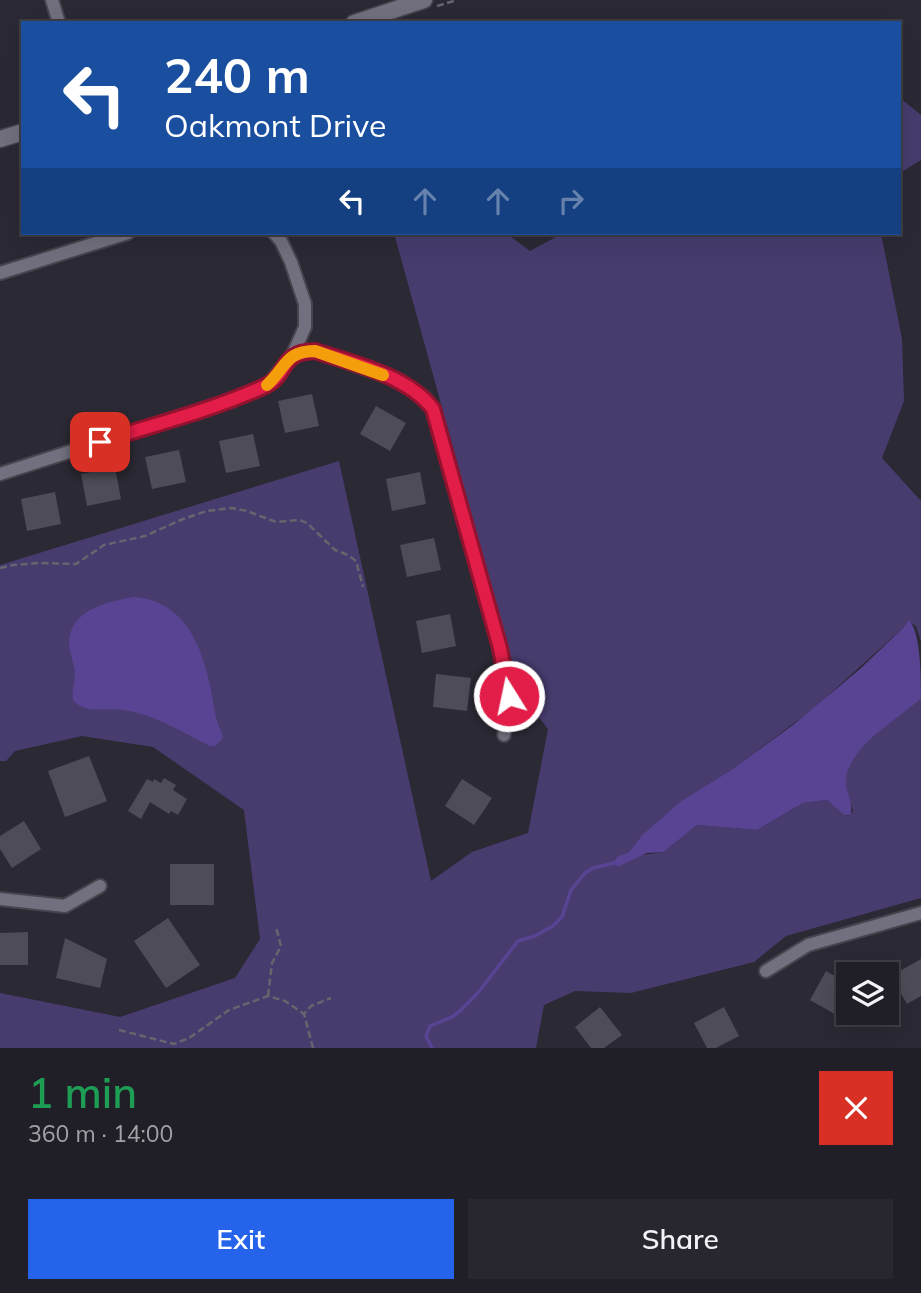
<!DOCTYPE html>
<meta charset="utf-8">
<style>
body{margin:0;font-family:Mulish,sans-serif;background:#28272f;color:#f1f3f6;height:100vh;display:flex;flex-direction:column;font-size:26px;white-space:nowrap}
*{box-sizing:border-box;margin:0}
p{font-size:23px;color:#a2a2a7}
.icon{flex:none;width:38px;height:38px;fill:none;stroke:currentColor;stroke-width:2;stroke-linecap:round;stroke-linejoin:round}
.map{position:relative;height:1048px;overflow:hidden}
.details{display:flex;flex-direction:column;background:#201f27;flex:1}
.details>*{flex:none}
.top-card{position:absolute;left:21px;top:21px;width:880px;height:214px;border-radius:0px;box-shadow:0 7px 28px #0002,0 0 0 2px #3d3d44;background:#1a4fa0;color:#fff;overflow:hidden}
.fabs{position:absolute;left:836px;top:962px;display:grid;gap:14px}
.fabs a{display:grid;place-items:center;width:63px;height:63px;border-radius:0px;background:#201f27;box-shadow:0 7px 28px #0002,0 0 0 2px #3d3d44;font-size:35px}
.pin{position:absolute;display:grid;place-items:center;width:60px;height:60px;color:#fff;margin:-30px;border-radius:14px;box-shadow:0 4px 10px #0006}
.me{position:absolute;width:77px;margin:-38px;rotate:350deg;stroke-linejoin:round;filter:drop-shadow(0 0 5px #0008)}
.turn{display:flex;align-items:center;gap:24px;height:147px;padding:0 28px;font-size:32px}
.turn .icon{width:91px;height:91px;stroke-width:2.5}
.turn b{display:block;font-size:49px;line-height:60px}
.lanes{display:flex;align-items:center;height:66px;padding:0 28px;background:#0003;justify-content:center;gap:35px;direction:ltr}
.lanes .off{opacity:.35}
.round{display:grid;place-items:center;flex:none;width:74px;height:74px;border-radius:0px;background:#28272f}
.head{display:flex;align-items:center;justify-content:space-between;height:119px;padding:0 28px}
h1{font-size:42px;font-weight:600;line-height:52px;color:#1e9e55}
.cta{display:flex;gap:14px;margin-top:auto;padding:14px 28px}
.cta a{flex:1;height:80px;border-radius:0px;background:#2563eb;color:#fff;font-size:28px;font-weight:600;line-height:80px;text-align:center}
.cta a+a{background:#28272f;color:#f1f3f6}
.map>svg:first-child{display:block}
</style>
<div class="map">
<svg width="921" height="1048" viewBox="0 0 921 1048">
<rect width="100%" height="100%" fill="#2b2934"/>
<g fill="#483c6f">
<path d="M 900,98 L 921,115 L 921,160 L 900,173 Z"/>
<path d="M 394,233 L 506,233 L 530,251 L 563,233 L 881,233 L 902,339 L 904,401 L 882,458 L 921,501 L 921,641 L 916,626 L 907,621 L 904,627 L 813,709 L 731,770 L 681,801 L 642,835 L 629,852 L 614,859 L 664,852 L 697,825 L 757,830 L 803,803 L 827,800 L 848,816 L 853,811 C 851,802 845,794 845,784 C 845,750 897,718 921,699 L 921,898 L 786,936 L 754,962 L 631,993 L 575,991 L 544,1005 L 536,1048 L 0,1048 L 0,993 L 120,1017 L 235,978 L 260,939 L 244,810 L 153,747 L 82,736 L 15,751 L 6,761 L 0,761 L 0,565 L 339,461 L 431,881 L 472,852 L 528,833 L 548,729 L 521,695 Z"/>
</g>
<g fill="#594493">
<path d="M 134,597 C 194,602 207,663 215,712 C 216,722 221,729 223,738 L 215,746 L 210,746 C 182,732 156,715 124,710 C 106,707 86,715 73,700 C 72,690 75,682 75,672 C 74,663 70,654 69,645 C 68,610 107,602 134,597 Z"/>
<path d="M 908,620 C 921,628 921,680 921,699 C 897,719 851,746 846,778 C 844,791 855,805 850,815 L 845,815 L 827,800 L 803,803 L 757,830 L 697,825 L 664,852 L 647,853 L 619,866 L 612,864 L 617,857 L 629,852 L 642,835 L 681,801 L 731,770 L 793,725 L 860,669 L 904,627 Z"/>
</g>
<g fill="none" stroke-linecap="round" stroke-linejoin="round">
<path stroke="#594493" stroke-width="3.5" d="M 432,1048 L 426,1036 L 430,1026 L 452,1017 L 460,1011 L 477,994 L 518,941 L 535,936 L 553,926 L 562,917 L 571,890 L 585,873 L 593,868 L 615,863"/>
</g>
<g fill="#4e4c58">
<path d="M 312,394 L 319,426 L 285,433 L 278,401 Z"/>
<path d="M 376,406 L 406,423 L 390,451 L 360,434 Z"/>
<path d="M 253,434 L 260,466 L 226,473 L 219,441 Z"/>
<path d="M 179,450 L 186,482 L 152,489 L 145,457 Z"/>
<path d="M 115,467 L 121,499 L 87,506 L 81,474 Z"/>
<path d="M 420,472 L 426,504 L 392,511 L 386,479 Z"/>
<path d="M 55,492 L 61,524 L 27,531 L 21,499 Z"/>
<path d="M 434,538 L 441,570 L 407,577 L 400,545 Z"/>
<path d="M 450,614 L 456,646 L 422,653 L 416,621 Z"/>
<path d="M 436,674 L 471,678 L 467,711 L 433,707 Z"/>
<path d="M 89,756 L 107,801 L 65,817 L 48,771 Z"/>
<path d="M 164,778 L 176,785 L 173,790 L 187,799 L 178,815 L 171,811 L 169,814 L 150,802 L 141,819 L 128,811 L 147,779 L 153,782 L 154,779 L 161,783 Z"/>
<path d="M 462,779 L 492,798 L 474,825 L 445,806 Z"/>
<path d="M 24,821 L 41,849 L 12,868 L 0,849 L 0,836 Z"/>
<rect x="170" y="864" width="44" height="41"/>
<path d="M 168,918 L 200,965 L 166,988 L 134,941 Z"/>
<path d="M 28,932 L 28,965 L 0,965 L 0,933 Z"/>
<path d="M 65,938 L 107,959 L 100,988 L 56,978 Z"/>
<path d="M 921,959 L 921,996 L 907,1004 L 891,976 Z"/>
<path d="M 826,971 L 849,984 L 849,1001 L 840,1017 L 810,1000 Z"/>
<path d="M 600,1007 L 622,1035 L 604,1048 L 591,1048 L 575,1027 Z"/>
<path d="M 724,1007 L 739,1036 L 716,1048 L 707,1048 L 694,1023 Z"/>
</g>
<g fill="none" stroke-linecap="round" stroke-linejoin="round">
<g stroke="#46444e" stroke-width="16">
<g id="minor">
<path d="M 52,0 L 59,23"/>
<path d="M 0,273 L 128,233"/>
<path d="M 293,354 L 315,351 L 401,381 L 425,398 L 433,409 L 500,647 L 510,692 L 504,735"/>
<path d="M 0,474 L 237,398 L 269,384 L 293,354 L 305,327 L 305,304 L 291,262 L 281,241 L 274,233"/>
<path d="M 0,899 L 65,906 L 100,886"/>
<path d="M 766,971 L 808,945 L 921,913"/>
</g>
</g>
<g stroke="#46444e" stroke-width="19">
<g id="tertiary">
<path d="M 354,23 L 424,0"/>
<path d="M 0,139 L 23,132"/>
</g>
</g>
<g stroke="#66656e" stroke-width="2.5" stroke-dasharray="7 3.5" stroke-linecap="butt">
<path d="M 437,6 L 457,0"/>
<path d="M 0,568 L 13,565 L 39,563 L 76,564 L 104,545 L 145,536 L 183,519 L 207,511 L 232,508 L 247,511 L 276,522 L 299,520 L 307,523 L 335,550 L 348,555 L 356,561 L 363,587"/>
<path d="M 268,996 L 272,963 L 281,946 L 276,927"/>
<path d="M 119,1030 L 174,1044 L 189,1038 L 229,1010 L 268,996 L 285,1001 L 304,1014"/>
<path d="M 313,1048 L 304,1014 L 311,1006 L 331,998"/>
</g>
<use href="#minor" stroke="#72707e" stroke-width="12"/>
<use href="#tertiary" stroke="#72707e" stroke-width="16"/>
</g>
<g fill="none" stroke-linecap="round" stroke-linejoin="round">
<g stroke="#92132f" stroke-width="18">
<path id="route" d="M 100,442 C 155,424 213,410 265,386 C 289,375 278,352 315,351 C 353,363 408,376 433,409 L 500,648 L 509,696"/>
</g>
<use href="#route" stroke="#e11d48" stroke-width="12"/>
<path stroke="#f59e0b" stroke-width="12" d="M 267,385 C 286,367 286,351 315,351 L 383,375"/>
</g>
</svg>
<div class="fabs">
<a><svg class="icon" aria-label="layers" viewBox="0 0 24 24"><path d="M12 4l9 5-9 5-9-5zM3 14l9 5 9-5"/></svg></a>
</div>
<div class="pin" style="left:100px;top:442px;background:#d93025"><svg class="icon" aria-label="arrive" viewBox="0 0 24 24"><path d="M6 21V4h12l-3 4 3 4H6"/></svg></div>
<svg class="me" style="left:509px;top:696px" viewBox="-20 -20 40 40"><circle r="17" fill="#e11d48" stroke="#fff" stroke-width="3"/><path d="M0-11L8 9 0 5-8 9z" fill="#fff"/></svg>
<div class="top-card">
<div class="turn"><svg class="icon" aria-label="left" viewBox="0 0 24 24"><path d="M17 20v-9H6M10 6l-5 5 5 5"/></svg><div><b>240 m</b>Oakmont Drive</div></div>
<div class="lanes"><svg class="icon" aria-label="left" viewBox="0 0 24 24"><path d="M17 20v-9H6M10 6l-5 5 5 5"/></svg><svg class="icon off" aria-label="ahead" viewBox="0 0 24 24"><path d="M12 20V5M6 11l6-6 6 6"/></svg><svg class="icon off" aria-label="ahead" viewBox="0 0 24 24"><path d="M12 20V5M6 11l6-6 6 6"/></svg><svg class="icon off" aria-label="right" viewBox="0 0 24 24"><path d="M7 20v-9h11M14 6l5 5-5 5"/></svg></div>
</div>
</div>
<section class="details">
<div class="head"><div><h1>1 min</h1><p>360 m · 14:00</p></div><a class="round" style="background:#d93025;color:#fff"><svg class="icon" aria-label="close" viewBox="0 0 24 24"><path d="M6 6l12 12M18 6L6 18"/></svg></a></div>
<div class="cta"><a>Exit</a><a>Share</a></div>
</section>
